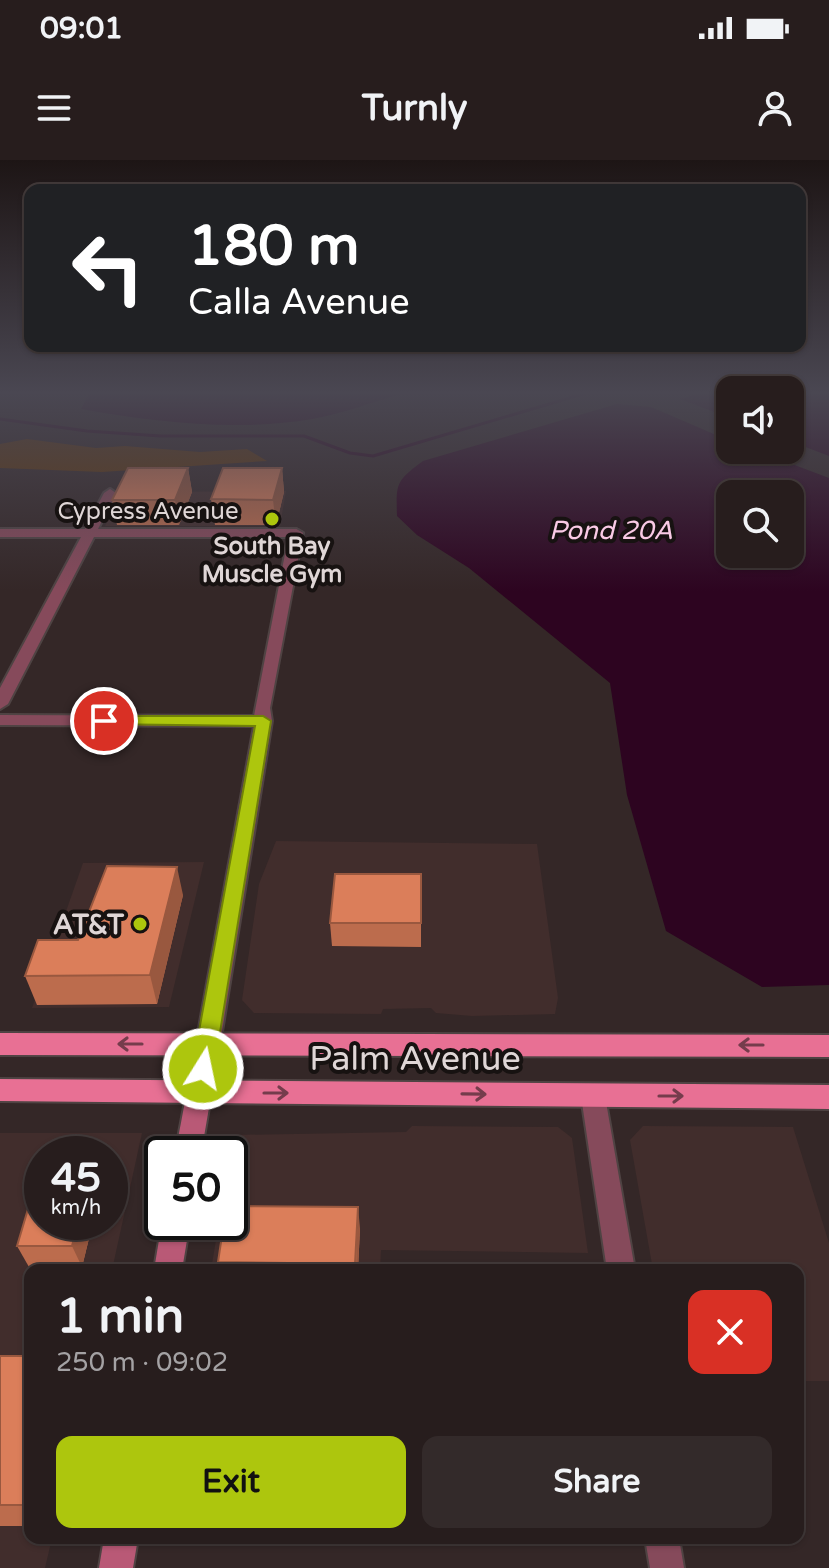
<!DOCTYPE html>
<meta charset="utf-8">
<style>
body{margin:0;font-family:"Varela Round",sans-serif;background:#332a2a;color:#f1f3f6;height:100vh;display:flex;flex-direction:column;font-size:30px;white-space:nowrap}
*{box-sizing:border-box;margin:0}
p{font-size:26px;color:#a4a2a4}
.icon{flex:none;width:44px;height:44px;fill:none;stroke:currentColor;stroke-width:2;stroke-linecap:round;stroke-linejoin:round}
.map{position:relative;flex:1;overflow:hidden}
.drawer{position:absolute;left:24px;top:1104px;width:780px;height:280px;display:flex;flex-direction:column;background:#271d1d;border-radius:16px;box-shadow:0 2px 6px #0004,0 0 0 2px #433b3b}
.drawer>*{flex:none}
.banner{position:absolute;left:24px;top:24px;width:782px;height:168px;border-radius:16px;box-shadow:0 2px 6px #0004,0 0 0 2px #433b3b;background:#202124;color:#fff;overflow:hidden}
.controls{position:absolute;left:716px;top:216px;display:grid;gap:16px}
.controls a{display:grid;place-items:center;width:88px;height:88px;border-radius:16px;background:#271d1d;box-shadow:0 2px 6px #0004,0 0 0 2px #433b3b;font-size:40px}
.speed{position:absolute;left:24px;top:976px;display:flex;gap:16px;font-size:40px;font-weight:700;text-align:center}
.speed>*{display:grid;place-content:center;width:104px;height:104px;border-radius:50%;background:#271d1d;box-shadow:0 2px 6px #0004,0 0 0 2px #433b3b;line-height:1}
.speed small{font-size:20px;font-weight:400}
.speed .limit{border:4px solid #111;border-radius:12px;background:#fff;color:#111}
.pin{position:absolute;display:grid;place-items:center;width:68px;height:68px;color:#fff;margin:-34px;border:4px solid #fff;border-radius:50%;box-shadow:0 2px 8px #0007}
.me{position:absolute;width:88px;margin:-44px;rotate:10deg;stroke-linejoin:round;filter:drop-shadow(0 0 6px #0008)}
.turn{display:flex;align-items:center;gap:28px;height:168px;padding:0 32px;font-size:36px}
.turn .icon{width:104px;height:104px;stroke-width:2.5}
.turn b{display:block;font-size:56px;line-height:68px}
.round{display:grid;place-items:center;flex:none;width:84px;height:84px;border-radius:16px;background:#332a2a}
.headline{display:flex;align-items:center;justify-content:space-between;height:136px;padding:0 32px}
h1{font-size:48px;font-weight:800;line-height:60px}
.button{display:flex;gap:16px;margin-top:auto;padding:16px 32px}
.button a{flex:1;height:92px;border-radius:16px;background:#adc60d;color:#111;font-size:32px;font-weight:800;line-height:92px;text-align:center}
.button a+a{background:#332a2a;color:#f1f3f6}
.status{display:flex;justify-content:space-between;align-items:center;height:56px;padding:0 40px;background:#271d1d;direction:ltr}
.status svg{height:22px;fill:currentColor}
header{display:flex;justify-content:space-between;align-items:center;height:104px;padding:0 32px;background:#271d1d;font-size:36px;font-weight:800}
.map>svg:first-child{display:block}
</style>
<div class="status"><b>09:01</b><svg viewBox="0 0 49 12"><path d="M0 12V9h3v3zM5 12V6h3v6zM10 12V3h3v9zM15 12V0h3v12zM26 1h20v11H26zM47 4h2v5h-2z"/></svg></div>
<header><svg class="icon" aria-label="menu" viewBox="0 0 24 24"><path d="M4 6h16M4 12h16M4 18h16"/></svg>Turnly<svg class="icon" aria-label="person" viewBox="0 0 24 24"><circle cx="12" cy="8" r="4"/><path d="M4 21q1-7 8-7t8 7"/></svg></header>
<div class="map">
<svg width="829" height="1408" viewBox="0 0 829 1408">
<rect width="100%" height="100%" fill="#342727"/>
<g fill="#412d2c" fill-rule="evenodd">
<path d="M 286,331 L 280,366 L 105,366 L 122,332 Z"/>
<path d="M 276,681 L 537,684 L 558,838 L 555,854 L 472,856 L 436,853 L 431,848 L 383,849 L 381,854 L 254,853 L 242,840 L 259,724 Z"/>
<path d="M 204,702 L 169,847 L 32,848 L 83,703 Z"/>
<path d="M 412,966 L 558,967 L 572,978 L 588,1093 L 381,1090 L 380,1110 L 211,1110 L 219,1062 L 230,1062 L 229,994 L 233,975 L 406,972 Z"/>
<path d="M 643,966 L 793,967 L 829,1083 L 829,1221 L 798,1221 L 798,1110 L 653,1110 L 630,980 Z"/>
<path d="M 0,973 L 142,973 L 112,1110 L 30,1110 L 30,1378 L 52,1378 L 45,1408 L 0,1408 ZM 42,994 L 110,994 L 110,1062 L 42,1062 Z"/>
</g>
<path fill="#603609" d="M 27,279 L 96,288 L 125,286 L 200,292 L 247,289 L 267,301 L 102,312 L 0,308 L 0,284 Z"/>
<g fill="#2d0420" fill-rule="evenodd">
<path d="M 89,234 L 401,234 C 372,242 342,254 312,259 C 236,272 156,262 81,249 Z"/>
<path d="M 697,234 L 730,234 L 730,258 L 680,239 Z"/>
<path d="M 790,234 L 829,234 L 829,296 L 790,281 Z"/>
<path d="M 617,244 L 651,247 L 730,281 L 730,290 L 755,290 L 829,318 L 829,825 L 762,827 L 666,771 L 627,635 L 610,523 L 469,408 L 417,375 L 397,356 C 396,323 396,321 423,301 ZM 790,334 L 790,394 L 730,394 L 730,334 Z"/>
</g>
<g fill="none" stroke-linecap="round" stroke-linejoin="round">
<path stroke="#2d0420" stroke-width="3" d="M 0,259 L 87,271 L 161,276 L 304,276 L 350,293 L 373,296 L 583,234"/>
<g stroke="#4f4343" stroke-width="4">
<g id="minor">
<path d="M 110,329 L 116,333 L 98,369 L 296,369 L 303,373 L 296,377 L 94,377 L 8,544 L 0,549 L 0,528 L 81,377 L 0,377 L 0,369 L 85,369 L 104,333 Z"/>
<path d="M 593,925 L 602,929 L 605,936 L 635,1110 L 607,1110 L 581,936 L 584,929 Z"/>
<path d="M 645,1378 L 679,1378 L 684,1408 L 650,1408 Z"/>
</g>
</g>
<g stroke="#4f4343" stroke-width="4">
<path id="tertiary" d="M 296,369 L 303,373 L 270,548 L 272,561 L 220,884 L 216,891 L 208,894 L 200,891 L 196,884 L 254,566 L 0,565 L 0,555 L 254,556 L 289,373 Z"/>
</g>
<g stroke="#4f4343" stroke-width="4">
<g id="secondary">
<path d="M 208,874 L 216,877 L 220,884 L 201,994 L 175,994 L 196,884 L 200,877 Z"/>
<path d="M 162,1062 L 190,1062 L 182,1110 L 154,1110 Z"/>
<path d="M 104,1378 L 138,1378 L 133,1408 L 99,1408 Z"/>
</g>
</g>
<g stroke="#4f4343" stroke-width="4">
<g id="trunk">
<path d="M 0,873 L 829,875 L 829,897 L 0,895 Z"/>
<path d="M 0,919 L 829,925 L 829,949 L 0,941 Z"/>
</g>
</g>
<use href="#minor" fill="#864a5b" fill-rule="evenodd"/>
<use href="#tertiary" fill="#864a5b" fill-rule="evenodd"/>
<use href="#secondary" fill="#b95976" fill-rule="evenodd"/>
<use href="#trunk" fill="#e87094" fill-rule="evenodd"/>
</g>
<g fill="#bc6c4d">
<path d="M 188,308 L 192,332 L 179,365 L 117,365 L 112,340 Z"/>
<path d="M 282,308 L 284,332 L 276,365 L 215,365 L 211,339 Z"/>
<path d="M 421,714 L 421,787 L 332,786 L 330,763 Z"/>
<path d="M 183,735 L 157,844 L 37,845 L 25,816 L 78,780 Z"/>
<path d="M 93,1062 L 82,1107 L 29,1107 L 17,1086 Z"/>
<path d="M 360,1068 L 358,1110 L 220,1110 L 218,1102 Z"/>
<rect x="0" y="1196" width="30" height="170"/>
</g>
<g fill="#99583f">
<path d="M 188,308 L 192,332 L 179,365 L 175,340 Z"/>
<path d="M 282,308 L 284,332 L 276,365 L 273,340 Z"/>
<path d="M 177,707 L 183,735 L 157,844 L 150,815 Z"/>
<path d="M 358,1047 L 360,1068 L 358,1110 L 356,1110 Z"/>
<path d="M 78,1062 L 93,1062 L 82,1107 L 72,1086 Z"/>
</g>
<g fill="#db7e5a" stroke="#99583f" stroke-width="2">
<path d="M 128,308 L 188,308 L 175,340 L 112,340 Z"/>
<path d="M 223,308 L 282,308 L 273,340 L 211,339 Z"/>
<path d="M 107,706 L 177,707 L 150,815 L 25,816 L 38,780 L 78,780 Z"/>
<path d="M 335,714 L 421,714 L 421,763 L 330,763 Z"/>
<path d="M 42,1002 L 42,1062 L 78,1062 L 72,1086 L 17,1086 Z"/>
<path d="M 230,1046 L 358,1047 L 355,1104 L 218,1102 L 224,1062 L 230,1062 Z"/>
<rect x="0" y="1196" width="30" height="149"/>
</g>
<defs><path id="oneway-shaft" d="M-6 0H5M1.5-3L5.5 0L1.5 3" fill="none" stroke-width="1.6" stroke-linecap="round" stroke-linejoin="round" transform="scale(2)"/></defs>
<g stroke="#753c4c">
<use href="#oneway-shaft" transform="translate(130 884) rotate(180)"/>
<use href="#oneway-shaft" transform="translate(751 885) rotate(-180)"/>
<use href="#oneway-shaft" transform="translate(276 933)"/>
<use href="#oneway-shaft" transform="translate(474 934) rotate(1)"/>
<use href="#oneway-shaft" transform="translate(671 936)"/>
</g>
<linearGradient id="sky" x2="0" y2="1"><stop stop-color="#1d1515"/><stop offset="0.54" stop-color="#4a4752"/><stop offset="1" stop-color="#4a4752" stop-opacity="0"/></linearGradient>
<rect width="829" height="431" fill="url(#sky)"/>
<path fill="#adc60d" stroke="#708108" stroke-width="2" d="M 104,556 L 263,556 L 271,561 L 214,909 L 211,915 L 203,918 L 195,915 L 192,909 L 255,566 L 98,564 L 96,561 Z"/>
<g fill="#adc60d" stroke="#171211" stroke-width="3">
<circle cx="272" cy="359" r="8"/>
<circle cx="140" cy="764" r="8"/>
</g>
<g text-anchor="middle" stroke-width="8" stroke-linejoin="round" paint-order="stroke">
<g font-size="24" fill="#dfd6d6" stroke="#171211">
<text x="148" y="359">Cypress Avenue</text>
</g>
<g font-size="24" font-weight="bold" fill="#dfd6d6" stroke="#171211">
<text x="272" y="394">South Bay<tspan x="272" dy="28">Muscle Gym</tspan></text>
</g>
<g font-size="26" font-style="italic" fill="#f9cae5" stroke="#171211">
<text x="611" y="379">Pond 20A</text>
</g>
<g font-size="28" font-weight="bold" fill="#dfd6d6" stroke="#171211" text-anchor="end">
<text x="124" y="774">AT&amp;T</text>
</g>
<g font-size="34" fill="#dfd6d6" stroke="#171211">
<text x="415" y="910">Palm Avenue</text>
</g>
</g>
</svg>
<div class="controls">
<a><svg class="icon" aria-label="sound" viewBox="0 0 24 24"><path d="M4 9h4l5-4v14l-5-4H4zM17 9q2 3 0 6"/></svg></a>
<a><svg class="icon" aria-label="search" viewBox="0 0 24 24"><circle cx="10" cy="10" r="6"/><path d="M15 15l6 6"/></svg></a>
</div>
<div class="speed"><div>45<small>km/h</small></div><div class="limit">50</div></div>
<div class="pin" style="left:104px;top:561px;background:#d93025"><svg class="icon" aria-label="arrive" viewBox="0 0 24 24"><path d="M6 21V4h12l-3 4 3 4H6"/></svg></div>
<svg class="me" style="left:203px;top:909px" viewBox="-20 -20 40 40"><circle r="17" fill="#adc60d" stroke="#fff" stroke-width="3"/><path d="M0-11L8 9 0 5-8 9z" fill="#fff"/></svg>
<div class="banner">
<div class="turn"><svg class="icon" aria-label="left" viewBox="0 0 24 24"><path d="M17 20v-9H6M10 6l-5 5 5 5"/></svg><div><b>180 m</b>Calla Avenue</div></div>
</div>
<section class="drawer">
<div class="headline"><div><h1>1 min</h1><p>250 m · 09:02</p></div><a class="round" style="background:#d93025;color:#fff"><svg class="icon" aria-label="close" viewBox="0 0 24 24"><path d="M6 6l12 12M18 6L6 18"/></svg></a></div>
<div class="button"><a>Exit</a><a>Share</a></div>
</section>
</div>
